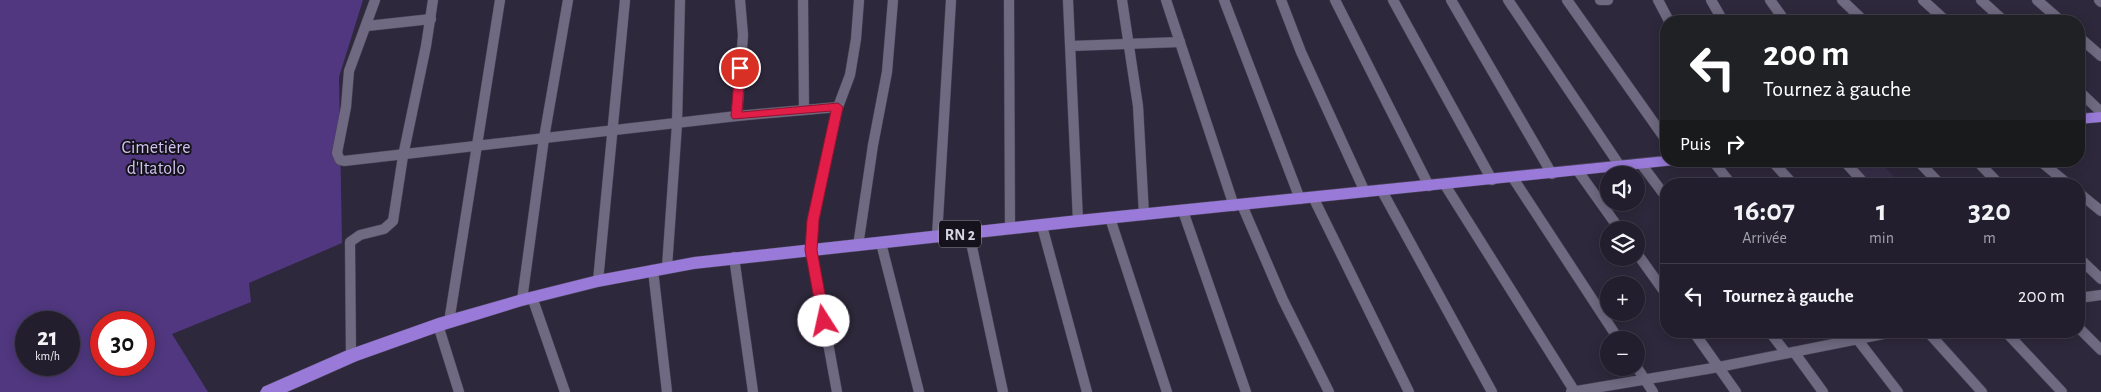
<!DOCTYPE html>
<html lang="fr">
<meta charset="utf-8">
<style>
body{margin:0;font-family:"Alegreya Sans",sans-serif;background:#2a2735;color:#f1f3f6;height:100vh;display:flex;flex-direction:column;font-size:19px;white-space:nowrap}
*{box-sizing:border-box;margin:0}
p{font-size:16px;color:#a2a2aa}
.icon{flex:none;width:28px;height:28px;fill:none;stroke:currentColor;stroke-width:2;stroke-linecap:round;stroke-linejoin:round}
.map{position:relative;flex:1;overflow:hidden}
.side{position:absolute;left:1660px;top:178px;width:425px;height:160px;display:flex;flex-direction:column;background:#221e2d;border-radius:20px;box-shadow:0 2px 12px #0003,0 0 0 1px #3f3c49}
.side>*{flex:none}
.guide{position:absolute;left:1660px;top:15px;width:425px;height:152px;border-radius:20px;box-shadow:0 2px 12px #0003,0 0 0 1px #3f3c49;background:#202124;color:#fff;overflow:hidden}
.controls{position:absolute;left:1600px;top:166px;display:grid;gap:10px}
.controls a{display:grid;place-items:center;width:45px;height:45px;border-radius:50%;background:#221e2d;box-shadow:0 2px 12px #0003,0 0 0 1px #3f3c49;font-size:25px}
.speed{position:absolute;left:15px;top:311px;display:flex;gap:10px;font-size:25px;font-weight:700;text-align:center}
.speed>*{display:grid;place-content:center;width:65px;height:65px;border-radius:50%;background:#221e2d;box-shadow:0 2px 12px #0003,0 0 0 1px #3f3c49;line-height:1}
.speed small{font-size:12px;font-weight:400}
.speed .limit{border:8px solid #d22;background:#fff;color:#111}
.pin{position:absolute;display:grid;place-items:center;width:42px;height:42px;color:#fff;margin:-21px;border:2px solid #fff;border-radius:50%;box-shadow:0 1px 5px #0007}
.me{position:absolute;width:55px;margin:-28px;rotate:350deg;stroke-linejoin:round;filter:drop-shadow(0 0 4px #0008)}
.turn{display:flex;align-items:center;gap:18px;height:105px;padding:0 20px;font-size:22px}
.turn .icon{width:65px;height:65px;stroke-width:2.5}
.turn b{display:block;font-size:35px;line-height:42px}
.then{display:flex;align-items:center;height:48px;padding:0 20px;background:#0003;gap:10px;font-size:19px}
.eta{display:flex;justify-content:space-evenly;align-items:center;height:85px;text-align:center}
.eta b{font-size:30px;font-weight:600;line-height:35px}
ul{padding:0;list-style:none}
li{display:flex;align-items:center;gap:15px;height:65px;padding:0 20px;border-top:1px solid #3f3c49}
li div{flex:1}
li b{display:block;font-size:19px}
li em{font-style:normal}
.map>svg:first-child{display:block}
</style>
<div class="map">
<svg width="2101" height="392" viewBox="0 0 2101 392">
<rect width="100%" height="100%" fill="#2e283c"/>
<path fill="#372f4a" d="M 1844,161 L 1879,161 L 1901,184 L 1865,184 Z"/>
<path fill="#50377f" fill-rule="evenodd" d="M 0,0 L 363,0 L 339,77 L 342,243 L 249,283 L 251,302 L 172,334 L 208,392 L 0,392 ZM 26,322 L 69,322 L 69,365 L 26,365 ZM 101,322 L 144,322 L 144,365 L 101,365 Z"/>
<g fill="none" stroke-linecap="round" stroke-linejoin="round">
<g stroke="#484354" stroke-width="11">
<g id="minor">
<path d="M 375,0 L 349,71 L 346,107 L 337,153 L 340,160 L 344,161 L 737,116 L 838,107"/>
<path d="M 803,0 L 804,110"/>
<path d="M 1009,0 L 1010,229"/>
<path d="M 1068,0 L 1078,221"/>
<path d="M 1122,0 L 1138,106 L 1144,215"/>
<path d="M 1166,0 L 1234,206"/>
<path d="M 1224,0 L 1300,199"/>
<path d="M 1281,0 L 1301,52 L 1365,192"/>
<path d="M 1335,0 L 1429,186"/>
<path d="M 1393,0 L 1492,180"/>
<path d="M 1451,0 L 1552,174"/>
<path d="M 1508,0 L 1620,166"/>
<path d="M 1567,0 L 1666,140"/>
<path d="M 1600,0 L 1608,0"/>
<path d="M 1658,0 L 1669,21"/>
<path d="M 1711,0 L 1723,21"/>
<path d="M 1770,0 L 1785,21"/>
<path d="M 1842,0 L 1864,21"/>
<path d="M 1923,0 L 1946,21"/>
<path d="M 1981,0 L 2004,21"/>
<path d="M 2037,0 L 2061,21"/>
<path d="M 2099,0 L 2101,2"/>
<path d="M 367,26 L 431,19"/>
<path d="M 2079,37 L 2101,56"/>
<path d="M 1071,46 L 1180,42"/>
<path d="M 2079,91 L 2101,112"/>
<path d="M 737,116 L 743,35 L 740,0"/>
<path d="M 1713,161 L 1731,184"/>
<path d="M 1772,161 L 1793,184"/>
<path d="M 1844,161 L 1865,184"/>
<path d="M 1918,161 L 1940,184"/>
<path d="M 1977,161 L 1999,184"/>
<path d="M 2040,161 L 2068,184"/>
<path d="M 1642,165 L 1666,197"/>
<path d="M 1578,171 L 1620,230"/>
<path d="M 1513,178 L 1619,340"/>
<path d="M 1445,185 L 1575,392"/>
<path d="M 1382,191 L 1492,392"/>
<path d="M 2079,193 L 2101,211"/>
<path d="M 1313,197 L 1409,392"/>
<path d="M 1242,205 L 1283,300 L 1329,392"/>
<path d="M 1183,211 L 1246,392"/>
<path d="M 1110,218 L 1167,392"/>
<path d="M 1042,226 L 1087,392"/>
<path d="M 969,233 L 1003,392"/>
<path d="M 937,236 L 951,0"/>
<path d="M 881,243 L 919,392"/>
<path d="M 858,246 L 873,145 L 887,72 L 893,0"/>
<path d="M 1636,252 L 1666,294"/>
<path d="M 734,257 L 753,392"/>
<path d="M 2079,258 L 2101,279"/>
<path d="M 667,267 L 677,124 L 680,0"/>
<path d="M 653,270 L 667,392"/>
<path d="M 598,281 L 625,0"/>
<path d="M 532,297 L 565,392"/>
<path d="M 2079,298 L 2101,295"/>
<path d="M 522,300 L 544,138 L 568,0"/>
<path d="M 449,322 L 500,0"/>
<path d="M 438,325 L 459,392"/>
<path d="M 2079,328 L 2101,350"/>
<path d="M 1693,331 L 1736,392"/>
<path d="M 1769,331 L 1786,353"/>
<path d="M 1851,331 L 1898,392"/>
<path d="M 1927,331 L 1982,392"/>
<path d="M 2005,331 L 2062,392"/>
<path d="M 1794,352 L 1823,392"/>
<path d="M 351,356 L 350,242 L 360,235 L 384,229 L 393,221 L 403,156 L 426,46 L 433,0"/>
<path d="M 1636,366 L 1653,392"/>
<path d="M 837,392 L 811,250 L 813,220 L 838,107 L 850,75 L 856,39 L 859,0"/>
<path d="M 1571,392 L 1719,367 L 1898,331"/>
</g>
</g>
<g stroke="#484354" stroke-width="1">
<g id="highway">
<path d="M 2101,112 L 2101,122 L 2079,124 L 2079,114 Z"/>
<path d="M 1666,156 L 1666,161 L 1677,161 L 1675,165 L 1078,227 L 694,269 L 598,287 L 522,306 L 441,331 L 357,361 L 287,392 L 260,392 L 263,387 L 345,351 L 438,318 L 522,294 L 598,275 L 694,257 L 1078,215 Z"/>
</g>
</g>
<use href="#minor" stroke="#6f6981" stroke-width="10"/>
<use href="#highway" fill="#997ad9" fill-rule="evenodd"/>
</g>
<path fill="#e11d48" stroke="#92132f" d="M 740,64 L 745,68 L 742,112 L 838,103 L 843,107 L 819,220 L 817,250 L 830,321 L 828,325 L 820,325 L 818,321 L 805,250 L 807,220 L 831,111 L 733,119 L 731,116 L 735,68 Z"/>
<g text-anchor="middle" stroke-width="4" stroke-linejoin="round" paint-order="stroke">
<rect fill="#15121c" stroke="#9c99a6" stroke-width="1" x="939" y="220.5" width="42" height="27" rx="4"/>
<g font-size="16" font-weight="bold" fill="#d6d3e1">
<text x="960" y="240">RN 2</text>
</g>
<g font-size="18" fill="#cfc3f0" stroke="#15121c">
<text x="156" y="153">Cimetière<tspan x="156" dy="21">d'Itatolo</tspan></text>
</g>
</g>
</svg>
<div class="controls">
<a><svg class="icon" aria-label="sound" viewBox="0 0 24 24"><path d="M4 9h4l5-4v14l-5-4H4zM17 9q2 3 0 6"/></svg></a>
<a><svg class="icon" aria-label="layers" viewBox="0 0 24 24"><path d="M12 4l9 5-9 5-9-5zM3 14l9 5 9-5"/></svg></a>
<a>+</a>
<a>−</a>
</div>
<div class="speed"><div>21<small>km/h</small></div><div class="limit">30</div></div>
<div class="pin" style="left:740px;top:68px;background:#d93025"><svg class="icon" aria-label="arrive" viewBox="0 0 24 24"><path d="M6 21V4h12l-3 4 3 4H6"/></svg></div>
<svg class="me" style="left:824px;top:321px" viewBox="-20 -20 40 40"><circle r="19" fill="#fff"/><path d="M0-13L10 11 0 6-10 11z" fill="#e11d48"/></svg>
<div class="guide">
<div class="turn"><svg class="icon" aria-label="left" viewBox="0 0 24 24"><path d="M17 20v-9H6M10 6l-5 5 5 5"/></svg><div><b>200 m</b>Tournez à gauche</div></div>
<div class="then">Puis<svg class="icon" aria-label="right" viewBox="0 0 24 24"><path d="M7 20v-9h11M14 6l5 5-5 5"/></svg></div>
</div>
<section class="side">
<div class="eta">
<div><b>16:07</b><p>Arrivée</p></div>
<div><b>1</b><p>min</p></div>
<div><b>320</b><p>m</p></div>
</div>
<ul>
<li><svg class="icon" aria-label="left" viewBox="0 0 24 24"><path d="M17 20v-9H6M10 6l-5 5 5 5"/></svg><div><b>Tournez à gauche</b></div><em>200 m</em></li>
</ul>
</section>
</div>
